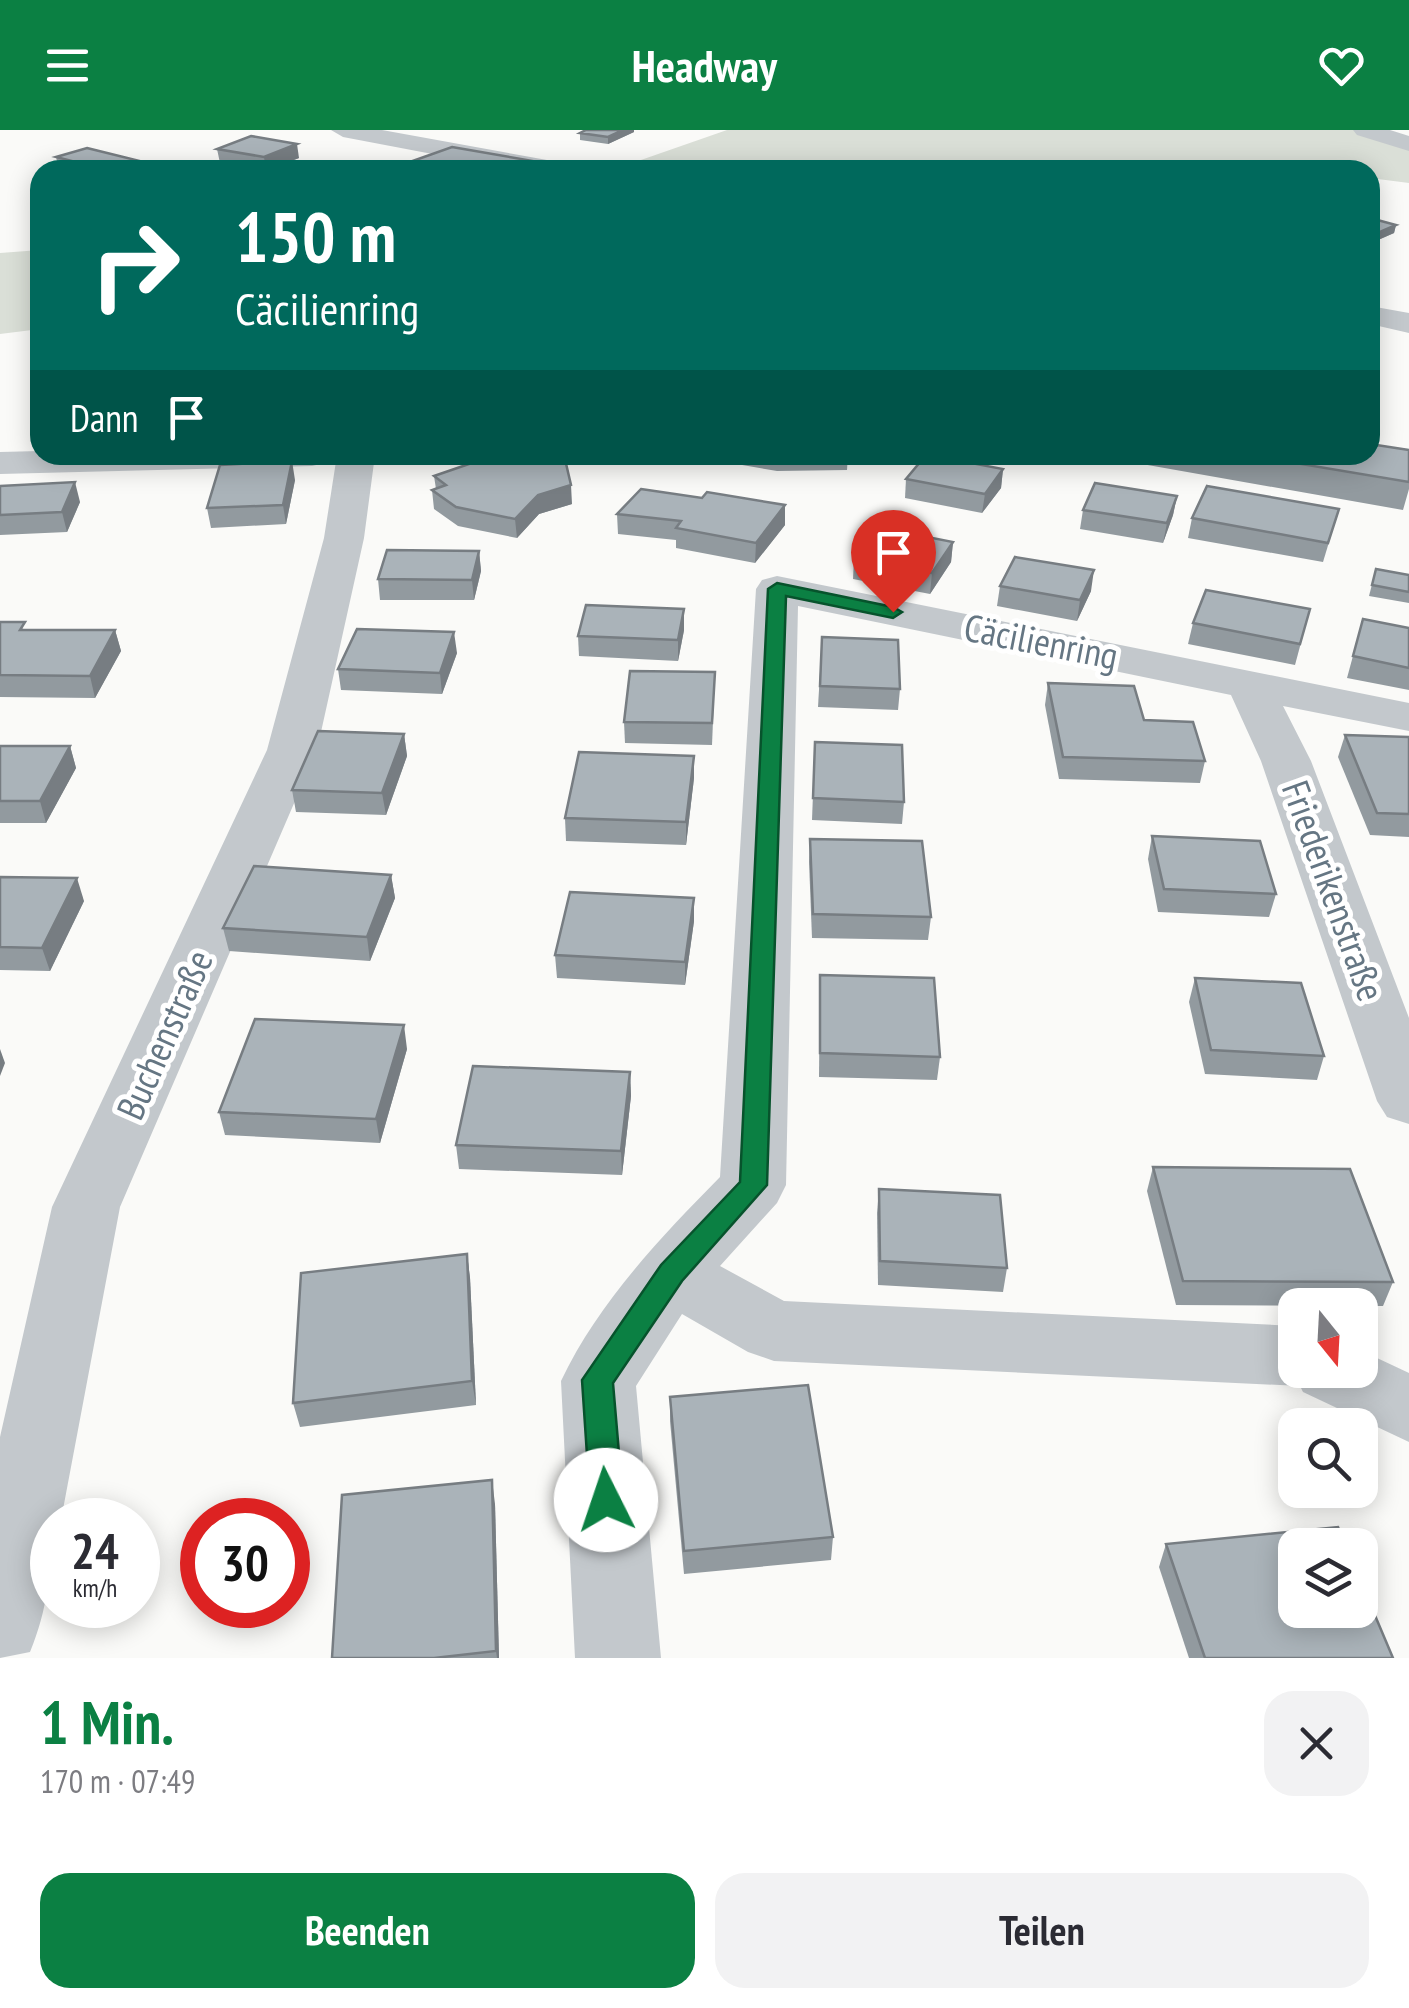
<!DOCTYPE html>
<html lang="de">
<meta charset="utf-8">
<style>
body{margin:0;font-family:"PT Sans Narrow",sans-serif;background:#f2f2f3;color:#2b2b33;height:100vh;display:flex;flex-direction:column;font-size:38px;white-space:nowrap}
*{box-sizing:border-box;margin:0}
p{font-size:32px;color:#7c7c81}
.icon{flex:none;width:55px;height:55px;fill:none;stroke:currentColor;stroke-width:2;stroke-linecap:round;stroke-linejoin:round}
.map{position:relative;height:1528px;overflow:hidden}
.sheet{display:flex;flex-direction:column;background:#fff;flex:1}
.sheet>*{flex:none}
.banner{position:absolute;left:30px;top:30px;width:1350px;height:305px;border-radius:30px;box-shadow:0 5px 25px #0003;background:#00695c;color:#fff;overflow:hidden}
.needle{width:65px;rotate:162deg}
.fabs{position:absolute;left:1278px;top:1158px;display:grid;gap:20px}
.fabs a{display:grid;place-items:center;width:100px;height:100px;border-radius:20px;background:#fff;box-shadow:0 5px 25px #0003;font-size:50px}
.speed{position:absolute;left:30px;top:1368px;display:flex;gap:20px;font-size:50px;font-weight:700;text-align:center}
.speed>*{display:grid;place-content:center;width:130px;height:130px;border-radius:50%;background:#fff;box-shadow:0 5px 25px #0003;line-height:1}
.speed small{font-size:25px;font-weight:400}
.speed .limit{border:15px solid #d22;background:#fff;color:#111}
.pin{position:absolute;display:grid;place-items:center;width:85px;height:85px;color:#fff;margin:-102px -42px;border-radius:50% 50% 50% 0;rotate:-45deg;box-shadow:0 0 10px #0007}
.pin .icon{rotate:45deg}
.me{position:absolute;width:110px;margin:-55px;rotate:356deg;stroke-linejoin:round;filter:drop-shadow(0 0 8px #0008)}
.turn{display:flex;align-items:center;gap:35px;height:210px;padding:0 40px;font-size:45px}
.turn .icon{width:130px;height:130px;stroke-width:2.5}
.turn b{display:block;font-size:70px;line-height:85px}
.then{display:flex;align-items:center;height:95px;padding:0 40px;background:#0003;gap:20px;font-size:38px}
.round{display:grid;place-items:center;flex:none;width:105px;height:105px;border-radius:30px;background:#f2f2f3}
.headline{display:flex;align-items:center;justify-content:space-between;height:170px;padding:0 40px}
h1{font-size:60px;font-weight:800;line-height:75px;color:#0b8043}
.button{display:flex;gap:20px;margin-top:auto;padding:20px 40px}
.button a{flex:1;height:115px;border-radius:30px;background:#0b8043;color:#fff;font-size:40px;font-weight:800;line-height:115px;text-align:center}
.button a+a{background:#f2f2f3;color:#2b2b33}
header{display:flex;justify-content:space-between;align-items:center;height:130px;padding:0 40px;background:#0b8043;color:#fff;font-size:45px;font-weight:800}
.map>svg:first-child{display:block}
</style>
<header><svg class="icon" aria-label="menu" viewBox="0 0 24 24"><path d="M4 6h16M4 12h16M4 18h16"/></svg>Headway<svg class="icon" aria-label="heart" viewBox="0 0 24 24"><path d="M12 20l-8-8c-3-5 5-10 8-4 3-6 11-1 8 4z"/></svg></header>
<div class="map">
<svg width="1409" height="1528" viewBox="0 0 1409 1528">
<rect width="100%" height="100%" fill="#fafaf8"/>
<g fill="#dadfd7">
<path d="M 727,0 L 1366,0 L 1409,14 L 1409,53 L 1370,48 L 1370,40 L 618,38 Z"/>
<path d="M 40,120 L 40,199 L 0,204 L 0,123 Z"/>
</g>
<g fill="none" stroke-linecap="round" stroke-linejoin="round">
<g fill="#c3c8cc" fill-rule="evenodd">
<path d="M 331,0 L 382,0 L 558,32 L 571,40 L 517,40 L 343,7 Z"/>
<path d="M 1353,0 L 1390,0 L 1409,6 L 1409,21 L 1357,5 Z"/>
<path d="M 1370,176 L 1409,183 L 1409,203 L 1370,194 Z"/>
<path d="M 40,321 L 40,325 L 331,325 L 325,333 L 312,336 L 0,344 L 0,322 Z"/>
<path d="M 337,325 L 375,325 L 364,408 L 317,620 L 120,1077 L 61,1390 L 52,1390 C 52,1437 48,1479 30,1522 L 0,1528 L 0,1307 L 52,1077 L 267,620 L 324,408 Z"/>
<path d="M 777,446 L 1409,573 L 1409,601 L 1283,576 L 1311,631 L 1409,888 L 1409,994 L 1387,987 L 1377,971 L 1261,631 L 1231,565 L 798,476 L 786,1055 L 777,1073 L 720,1136 L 784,1171 L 1295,1196 L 1295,1240 L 1360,1240 L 1360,1220 L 1409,1243 L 1409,1312 L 1303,1262 L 1300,1256 L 774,1231 L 748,1222 L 682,1184 L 636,1256 L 661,1528 L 575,1528 L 561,1251 C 598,1173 660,1108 720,1047 L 756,459 L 762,450 Z"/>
</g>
</g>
<g fill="#929a9f">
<path d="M 586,0 L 634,0 L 634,2 L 608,14 L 580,10 L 580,3 Z"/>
<path d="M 217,19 L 299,28 L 269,40 L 260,40 L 220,33 Z"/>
<path d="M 56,27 L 153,40 L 59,40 Z"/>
<path d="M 1370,88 L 1396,95 L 1394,103 L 1378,110 L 1370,107 Z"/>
<path d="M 1409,320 L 1409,359 L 1403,380 L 1125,331 L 1126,325 L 1370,325 Z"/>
<path d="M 684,325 L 848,325 L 847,340 L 777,341 Z"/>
<path d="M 1003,339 L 1001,358 L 982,383 L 905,368 L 906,349 Z"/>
<path d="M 434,346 L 572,374 L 539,384 L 517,408 L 458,396 L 434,379 L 432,360 L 436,359 Z"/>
<path d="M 295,350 L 286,394 L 211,398 L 207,378 Z"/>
<path d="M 0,356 L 80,372 L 67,402 L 0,405 Z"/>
<path d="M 1177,366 L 1173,385 L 1163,413 L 1080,399 L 1083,380 Z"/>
<path d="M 702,368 L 785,375 L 785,395 L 755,433 L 676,418 L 676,410 L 618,404 L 617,384 Z"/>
<path d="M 1339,379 L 1323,432 L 1188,408 L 1192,388 Z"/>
<path d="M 953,412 L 951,432 L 930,464 L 853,449 L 854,428 Z"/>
<path d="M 479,421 L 481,441 L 474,470 L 380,470 L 378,449 Z"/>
<path d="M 1376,439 L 1409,445 L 1409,473 L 1369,466 Z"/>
<path d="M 1000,456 L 1091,461 L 1077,491 L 997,476 Z"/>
<path d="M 1310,479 L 1295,535 L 1188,514 L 1193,493 Z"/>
<path d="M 1363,489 L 1409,498 L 1409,560 L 1347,548 Z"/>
<path d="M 0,492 L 27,500 L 115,500 L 121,521 L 95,568 L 0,567 Z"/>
<path d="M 684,500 L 678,531 L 579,526 L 578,506 Z"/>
<path d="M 822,507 L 900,559 L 898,580 L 818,577 Z"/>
<path d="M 457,523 L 442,564 L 341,560 L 338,539 Z"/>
<path d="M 715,542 L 712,615 L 625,613 L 624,592 Z"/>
<path d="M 1048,553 L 1144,590 L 1205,631 L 1200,653 L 1059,649 L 1045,575 Z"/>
<path d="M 404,604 L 407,626 L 386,685 L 296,682 L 292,660 Z"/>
<path d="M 1345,605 L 1409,607 L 1409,707 L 1370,705 L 1338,627 Z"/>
<path d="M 815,612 L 904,672 L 902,694 L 812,690 Z"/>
<path d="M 0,616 L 70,616 L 76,638 L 46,693 L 0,693 Z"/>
<path d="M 694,648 L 686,715 L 566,711 L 565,688 Z"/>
<path d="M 1152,706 L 1276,764 L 1269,787 L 1158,782 L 1148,729 Z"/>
<path d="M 810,709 L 931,787 L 928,810 L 812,808 L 809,732 Z"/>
<path d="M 391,745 L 395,768 L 370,831 L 229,821 L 223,798 Z"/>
<path d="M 0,747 L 84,771 L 50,841 L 0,840 Z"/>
<path d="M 694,768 L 694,791 L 685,855 L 557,848 L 555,825 Z"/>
<path d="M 820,845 L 940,927 L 937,950 L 819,947 Z"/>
<path d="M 1195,848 L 1324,926 L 1317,950 L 1205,944 L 1189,872 Z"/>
<path d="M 407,919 L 380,1013 L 225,1005 L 219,982 Z"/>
<path d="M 630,942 L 631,966 L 622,1045 L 459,1039 L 456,1015 Z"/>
<path d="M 1153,1037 L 1393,1152 L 1383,1176 L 1176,1175 L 1147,1061 Z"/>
<path d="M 879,1059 L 1007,1138 L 1003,1162 L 878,1155 L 877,1083 Z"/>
<path d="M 467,1124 L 470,1148 L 476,1275 L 300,1297 L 293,1273 Z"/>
<path d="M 670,1267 L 833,1407 L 831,1430 L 684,1444 L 670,1291 Z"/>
<path d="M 495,1374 L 499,1528 L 332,1528 Z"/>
<path d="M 1166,1414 L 1393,1528 L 1189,1528 L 1159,1437 Z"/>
</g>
<g fill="#777d82">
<path d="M 623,0 L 634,0 L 634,2 L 608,14 L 608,7 Z"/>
<path d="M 297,14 L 299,28 L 266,40 L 264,27 Z"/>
<path d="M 152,34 L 153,40 L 132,40 Z"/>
<path d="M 1396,95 L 1394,103 L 1378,110 L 1380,102 Z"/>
<path d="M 292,331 L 295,350 L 286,394 L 283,375 Z"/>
<path d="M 1003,339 L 1001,358 L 982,383 L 985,364 Z"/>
<path d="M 75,352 L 80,372 L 67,402 L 62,382 Z"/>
<path d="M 571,355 L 572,374 L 539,384 L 517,408 L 515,389 L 538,365 Z"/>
<path d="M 1177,366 L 1173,385 L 1163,413 L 1167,393 Z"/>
<path d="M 785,375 L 785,395 L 755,433 L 756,413 Z"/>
<path d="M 953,412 L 951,432 L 930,464 L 932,443 Z"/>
<path d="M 479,421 L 481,441 L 474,470 L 472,450 Z"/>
<path d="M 1094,440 L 1091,461 L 1077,491 L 1080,470 Z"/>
<path d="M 684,479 L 684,500 L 678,531 L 678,510 Z"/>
<path d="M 115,500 L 121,521 L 95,568 L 90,546 Z"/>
<path d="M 454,502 L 457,523 L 442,564 L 440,543 Z"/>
<path d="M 404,604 L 407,626 L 386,685 L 382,663 Z"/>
<path d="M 70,616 L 76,638 L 46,693 L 40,671 Z"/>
<path d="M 694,626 L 694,648 L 686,715 L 686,692 Z"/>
<path d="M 391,745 L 395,768 L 370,831 L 367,807 Z"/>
<path d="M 77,748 L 84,771 L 50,841 L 42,818 Z"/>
<path d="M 694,768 L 694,791 L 685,855 L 685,832 Z"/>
<path d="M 404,895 L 407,919 L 380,1013 L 376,989 Z"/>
<path d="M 0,919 L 5,933 L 0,946 Z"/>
<path d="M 630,942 L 631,966 L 622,1045 L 621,1021 Z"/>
<path d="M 467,1124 L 470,1148 L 476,1275 L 472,1251 Z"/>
<path d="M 492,1350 L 495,1374 L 499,1528 L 497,1528 L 496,1521 Z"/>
</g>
<g fill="#aab3b9" stroke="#777d82" stroke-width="2.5">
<path d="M 586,0 L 623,0 L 608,7 L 580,3 Z"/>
<path d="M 251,6 L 297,14 L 264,27 L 217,19 Z"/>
<path d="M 452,17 L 584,40 L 406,40 L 407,33 Z"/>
<path d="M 87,18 L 152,34 L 132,40 L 107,40 L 56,27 Z"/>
<path d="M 1370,88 L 1396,95 L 1380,102 L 1370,99 Z"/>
<path d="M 1370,314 L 1409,320 L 1409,352 L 1248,325 L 1370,325 Z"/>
<path d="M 495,325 L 564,325 L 571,355 L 538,365 L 515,389 L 456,377 L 432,360 L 446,355 L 434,346 Z"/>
<path d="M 926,325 L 929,325 L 1003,339 L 985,364 L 906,349 Z"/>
<path d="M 292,331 L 283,375 L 207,378 L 220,335 Z"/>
<path d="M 75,352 L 62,382 L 0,385 L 0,356 Z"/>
<path d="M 1095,353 L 1177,366 L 1167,393 L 1083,380 Z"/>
<path d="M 1207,356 L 1339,379 L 1328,413 L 1192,388 Z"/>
<path d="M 641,359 L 702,368 L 707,362 L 785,375 L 756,413 L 676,398 L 681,391 L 617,384 Z"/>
<path d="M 877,397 L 953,412 L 932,443 L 854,428 Z"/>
<path d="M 387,420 L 479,421 L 472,450 L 378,449 Z"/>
<path d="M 1015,427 L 1094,440 L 1080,470 L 1000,456 Z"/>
<path d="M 1376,439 L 1409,445 L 1409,462 L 1372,455 Z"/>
<path d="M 1206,460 L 1310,479 L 1300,514 L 1193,493 Z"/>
<path d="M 586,475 L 684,479 L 678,510 L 578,506 Z"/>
<path d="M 1363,489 L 1409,498 L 1409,538 L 1353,526 Z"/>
<path d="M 0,492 L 25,492 L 20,500 L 115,500 L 90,546 L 0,545 Z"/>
<path d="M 357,499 L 454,502 L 440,543 L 338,539 Z"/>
<path d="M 822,507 L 898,510 L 900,559 L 820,556 Z"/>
<path d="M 630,541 L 715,542 L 712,593 L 624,592 Z"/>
<path d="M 1048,553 L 1134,556 L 1144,590 L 1193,592 L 1205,631 L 1063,627 Z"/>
<path d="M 318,601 L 404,604 L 382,663 L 292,660 Z"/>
<path d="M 1345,605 L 1409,607 L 1409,684 L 1377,683 Z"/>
<path d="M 815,612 L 902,615 L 904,672 L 813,668 Z"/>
<path d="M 0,616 L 70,616 L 40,671 L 0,671 Z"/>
<path d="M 579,622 L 694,626 L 686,692 L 565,688 Z"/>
<path d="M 1152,706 L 1260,711 L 1276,764 L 1164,759 Z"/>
<path d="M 810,709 L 922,711 L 931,787 L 813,784 Z"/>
<path d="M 254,736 L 391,745 L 367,807 L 223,798 Z"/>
<path d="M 0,747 L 77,748 L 42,818 L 0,817 Z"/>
<path d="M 570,762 L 694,768 L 685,832 L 555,825 Z"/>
<path d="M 820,845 L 934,848 L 940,927 L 820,923 Z"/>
<path d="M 1195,848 L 1301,853 L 1324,926 L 1211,920 Z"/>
<path d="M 255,889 L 404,895 L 376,989 L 219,982 Z"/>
<path d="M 473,936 L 630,942 L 621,1021 L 456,1015 Z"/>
<path d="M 1153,1037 L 1350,1039 L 1393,1152 L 1183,1151 Z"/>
<path d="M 879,1059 L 1000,1065 L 1007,1138 L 880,1131 Z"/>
<path d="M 467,1124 L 472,1251 L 293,1273 L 301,1143 Z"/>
<path d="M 808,1255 L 833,1407 L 684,1421 L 670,1267 Z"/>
<path d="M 492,1350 L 496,1521 L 434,1528 L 332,1528 L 342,1365 Z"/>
<path d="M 1338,1397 L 1345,1415 L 1295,1415 L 1295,1480 L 1360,1480 L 1360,1450 L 1393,1528 L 1205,1528 L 1166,1414 Z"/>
</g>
<path fill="#0b8043" stroke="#07532c" stroke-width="2.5" d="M 777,453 L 893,477 L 902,482 L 893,488 L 786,466 L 767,1055 L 682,1151 L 613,1253 L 623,1370 L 618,1380 L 606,1384 L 595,1380 L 590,1370 L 582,1250 L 661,1135 L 740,1052 L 768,459 Z"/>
<g text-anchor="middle" stroke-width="10" stroke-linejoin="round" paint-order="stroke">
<g font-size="38" fill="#657683" stroke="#fff">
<text transform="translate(1041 512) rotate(11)" y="13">Cäcilienring</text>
<text transform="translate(1333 761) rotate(70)" y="13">Friederikenstraße</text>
<text transform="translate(165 905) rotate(-66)" y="13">Buchenstraße</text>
</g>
</g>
</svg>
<div class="fabs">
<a><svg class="needle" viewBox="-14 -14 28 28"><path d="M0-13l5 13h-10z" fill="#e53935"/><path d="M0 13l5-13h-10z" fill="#7c7c81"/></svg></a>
<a><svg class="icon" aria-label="search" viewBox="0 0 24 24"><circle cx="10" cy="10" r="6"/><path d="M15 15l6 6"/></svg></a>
<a><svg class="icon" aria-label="layers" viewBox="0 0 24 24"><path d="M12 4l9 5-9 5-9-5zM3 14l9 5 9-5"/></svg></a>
</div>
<div class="speed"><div>24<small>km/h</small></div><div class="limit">30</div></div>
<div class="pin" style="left:893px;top:482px;background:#d93025"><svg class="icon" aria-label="arrive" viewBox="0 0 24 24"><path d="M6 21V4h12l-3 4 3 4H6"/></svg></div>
<svg class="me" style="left:606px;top:1370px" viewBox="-20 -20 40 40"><circle r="19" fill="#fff"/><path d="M0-13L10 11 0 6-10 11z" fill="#0b8043"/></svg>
<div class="banner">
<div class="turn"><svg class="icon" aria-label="right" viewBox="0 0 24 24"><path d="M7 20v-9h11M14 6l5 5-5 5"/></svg><div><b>150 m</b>Cäcilienring</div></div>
<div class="then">Dann<svg class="icon" aria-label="arrive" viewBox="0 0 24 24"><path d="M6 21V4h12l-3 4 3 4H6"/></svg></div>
</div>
</div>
<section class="sheet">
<div class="headline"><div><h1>1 Min.</h1><p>170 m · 07:49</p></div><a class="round"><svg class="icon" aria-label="close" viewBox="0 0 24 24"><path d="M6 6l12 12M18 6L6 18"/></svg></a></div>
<div class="button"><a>Beenden</a><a>Teilen</a></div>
</section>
